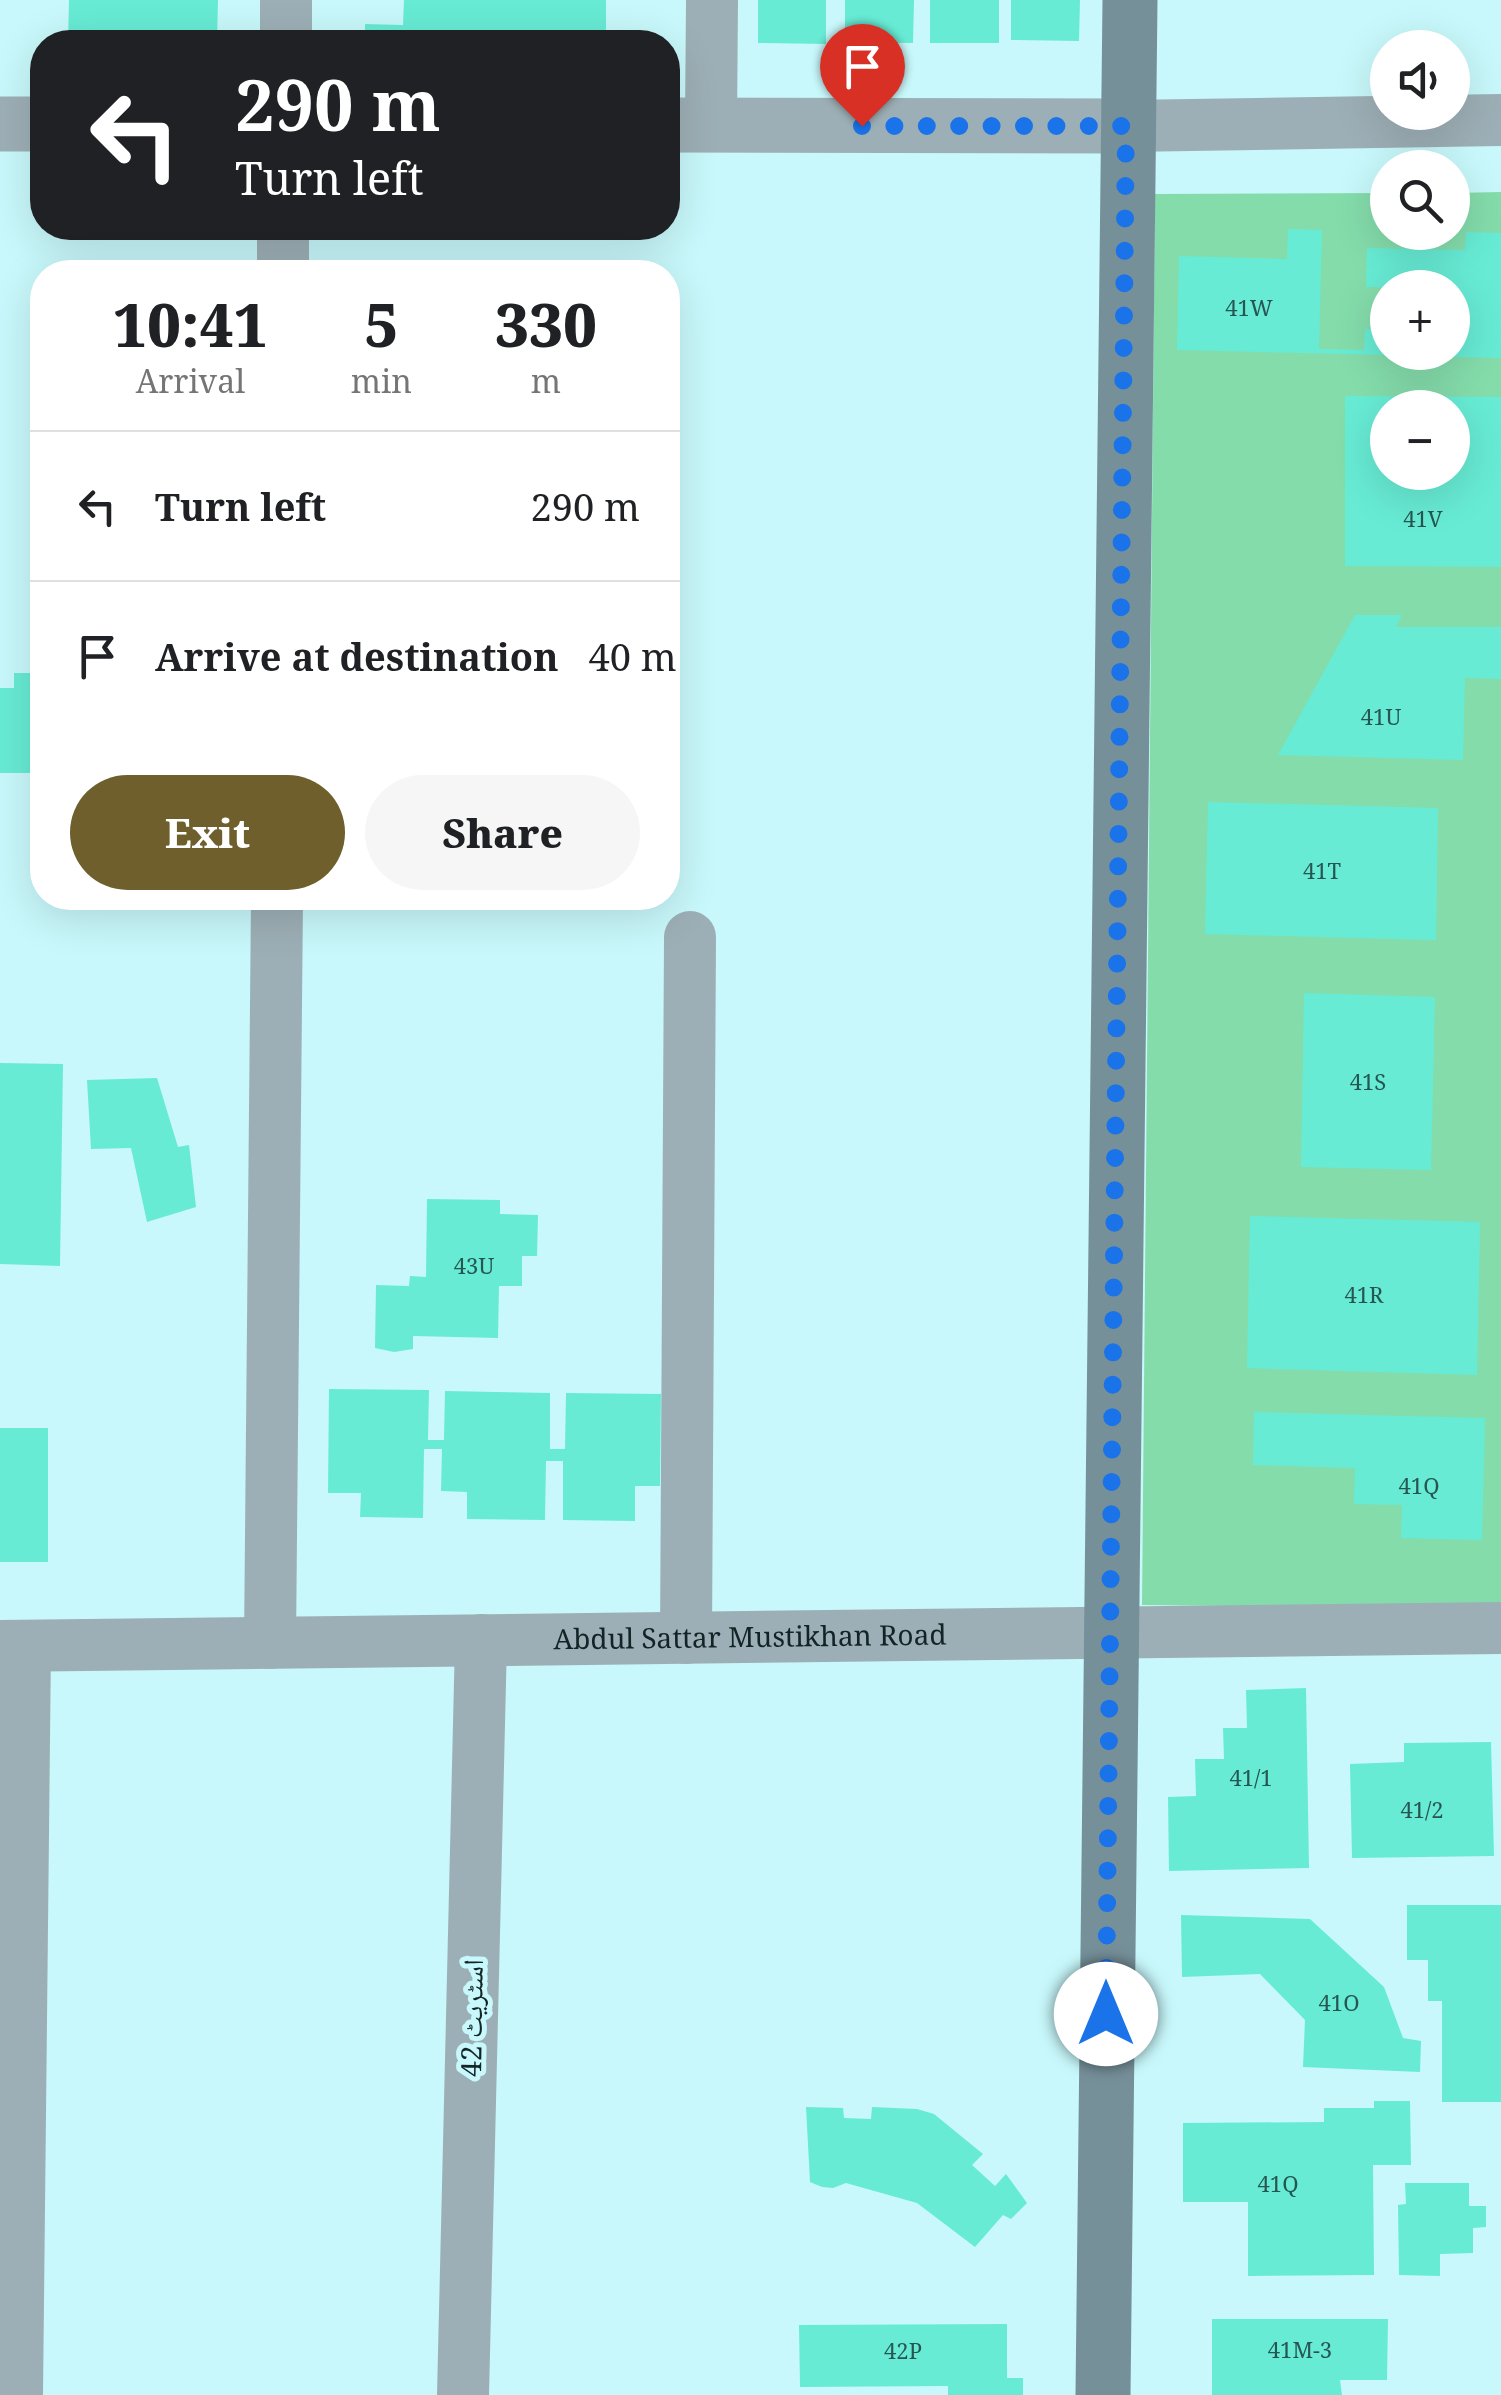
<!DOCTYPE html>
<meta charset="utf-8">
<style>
body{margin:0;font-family:"Noto Serif","Noto Naskh Arabic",serif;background:#f6f6f6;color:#202124;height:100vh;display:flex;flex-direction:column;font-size:38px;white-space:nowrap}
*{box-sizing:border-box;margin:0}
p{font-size:32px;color:#757577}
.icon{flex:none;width:55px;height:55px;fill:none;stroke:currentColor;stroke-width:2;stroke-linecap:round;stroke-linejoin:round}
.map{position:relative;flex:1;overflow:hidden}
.sheet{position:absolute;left:30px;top:260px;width:650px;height:650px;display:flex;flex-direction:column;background:#fff;border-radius:40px;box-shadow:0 10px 40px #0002}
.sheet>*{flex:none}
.hud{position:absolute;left:30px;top:30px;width:650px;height:210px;border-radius:40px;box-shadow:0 10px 40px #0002;background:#202124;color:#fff;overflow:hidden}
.tools{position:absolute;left:1370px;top:30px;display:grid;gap:20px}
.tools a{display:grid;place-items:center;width:100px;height:100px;border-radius:50%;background:#fff;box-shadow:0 10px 40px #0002;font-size:50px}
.pin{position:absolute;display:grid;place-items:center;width:85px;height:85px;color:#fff;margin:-102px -42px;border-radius:50% 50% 50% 0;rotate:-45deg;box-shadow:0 0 10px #0007}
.pin .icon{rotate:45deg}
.me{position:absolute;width:110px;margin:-55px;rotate:0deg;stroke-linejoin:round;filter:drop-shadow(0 0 8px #0008)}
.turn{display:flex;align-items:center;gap:35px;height:210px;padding:0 40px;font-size:45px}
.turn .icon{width:130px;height:130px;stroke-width:2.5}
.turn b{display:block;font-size:70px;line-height:85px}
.eta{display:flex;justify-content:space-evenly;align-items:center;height:170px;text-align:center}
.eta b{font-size:60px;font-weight:800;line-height:70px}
.button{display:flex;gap:20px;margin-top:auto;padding:20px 40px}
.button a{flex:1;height:115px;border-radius:60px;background:#6e5f2d;color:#fff;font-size:40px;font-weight:800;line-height:115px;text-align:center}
.button a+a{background:#f6f6f6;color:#202124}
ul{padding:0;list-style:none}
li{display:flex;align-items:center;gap:30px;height:150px;padding:0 40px;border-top:2px solid #e0e0e0}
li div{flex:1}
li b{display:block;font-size:38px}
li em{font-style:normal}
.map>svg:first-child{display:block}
</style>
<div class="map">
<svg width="1501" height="2395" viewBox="0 0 1501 2395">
<rect width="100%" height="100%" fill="#c8f8fb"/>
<path fill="#84dcab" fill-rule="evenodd" d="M 1501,192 L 1501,1609 L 1142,1605 L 1155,194 L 1387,193 L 1388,232 L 1452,232 L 1453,193 ZM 1388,288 L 1452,288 L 1452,352 L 1388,352 ZM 1388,408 L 1452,408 L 1452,472 L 1388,472 Z"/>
<g fill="#67ebd4" fill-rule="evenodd">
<path d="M 69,0 L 218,0 L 217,42 L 68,42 Z"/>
<path d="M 404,0 L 606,0 L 606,42 L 365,42 L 365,24 L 403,25 Z"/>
<path d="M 758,0 L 826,0 L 826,44 L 758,43 Z"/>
<path d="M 845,0 L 914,0 L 913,43 L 845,42 Z"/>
<rect x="930" y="0" width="69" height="43"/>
<path d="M 1011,0 L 1080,0 L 1079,41 L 1011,40 Z"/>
<path d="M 1288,229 L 1322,230 L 1319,349 L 1364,350 L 1365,329 L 1388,330 L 1388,355 L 1177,350 L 1179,256 L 1287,259 Z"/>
<path d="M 1466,232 L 1501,233 L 1501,358 L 1399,356 L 1399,352 L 1452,352 L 1452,288 L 1366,287 L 1367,248 L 1465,250 Z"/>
<path d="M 1345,396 L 1501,397 L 1501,567 L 1345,566 ZM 1388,408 L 1452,408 L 1452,472 L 1388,472 Z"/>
<path d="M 1355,615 L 1402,615 L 1396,627 L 1501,627 L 1501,679 L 1465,678 L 1463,760 L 1278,755 Z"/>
<path d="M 14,673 L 42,673 L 42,773 L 0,773 L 0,688 L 14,688 Z"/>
<path d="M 1208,802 L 1438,808 L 1436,940 L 1205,934 Z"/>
<path d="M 1304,993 L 1435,997 L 1431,1170 L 1301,1167 Z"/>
<path d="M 0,1063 L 63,1064 L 60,1266 L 0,1264 Z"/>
<path d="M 157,1078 L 178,1147 L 189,1145 L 196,1207 L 147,1222 L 131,1148 L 91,1149 L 87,1080 Z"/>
<path d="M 427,1199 L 500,1200 L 500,1214 L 538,1215 L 537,1256 L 522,1256 L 522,1286 L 499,1286 L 498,1338 L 413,1336 L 413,1349 L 394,1352 L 375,1348 L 376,1285 L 409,1286 L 410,1276 L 426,1277 Z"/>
<path d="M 1250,1216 L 1480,1222 L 1477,1375 L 1247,1368 Z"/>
<path d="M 329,1389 L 429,1390 L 428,1440 L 444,1440 L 445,1391 L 550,1393 L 550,1449 L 565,1449 L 566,1393 L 661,1394 L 660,1486 L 635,1486 L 635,1521 L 563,1520 L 563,1461 L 546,1461 L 545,1520 L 467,1519 L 467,1492 L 441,1491 L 442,1449 L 424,1449 L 423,1518 L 360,1517 L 361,1493 L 328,1493 Z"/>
<path d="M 1254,1412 L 1485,1418 L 1482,1540 L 1401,1538 L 1402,1505 L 1354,1504 L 1355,1468 L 1253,1465 Z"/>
<rect x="0" y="1428" width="48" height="134"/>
<path d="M 1306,1688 L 1309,1868 L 1169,1871 L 1168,1797 L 1196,1796 L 1195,1759 L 1224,1759 L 1223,1728 L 1247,1728 L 1246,1690 Z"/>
<path d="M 1491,1742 L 1494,1856 L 1352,1858 L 1350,1764 L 1404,1762 L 1404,1743 Z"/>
<path d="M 1407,1905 L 1501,1905 L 1501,2102 L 1442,2102 L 1442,2001 L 1428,2001 L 1428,1960 L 1407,1960 Z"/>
<path d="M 1181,1915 L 1310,1919 L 1384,1987 L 1403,2038 L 1421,2041 L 1420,2072 L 1303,2067 L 1305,2020 L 1260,1974 L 1182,1977 Z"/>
<path d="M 1374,2101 L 1410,2101 L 1411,2165 L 1373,2165 L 1374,2275 L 1248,2276 L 1248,2202 L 1183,2202 L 1183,2123 L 1324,2122 L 1324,2108 L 1374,2108 Z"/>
<path d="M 806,2107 L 843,2108 L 844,2118 L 871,2119 L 872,2107 L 917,2109 L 934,2114 L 983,2154 L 972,2165 L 995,2186 L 1006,2174 L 1027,2203 L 1011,2219 L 1003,2215 L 975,2247 L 917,2203 L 846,2183 L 833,2188 L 822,2187 L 810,2182 Z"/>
<path d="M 1405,2183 L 1469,2183 L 1469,2206 L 1486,2206 L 1486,2227 L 1473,2228 L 1473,2253 L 1440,2254 L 1440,2276 L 1399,2275 L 1398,2205 L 1406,2204 Z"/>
<path d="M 1212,2319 L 1388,2319 L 1387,2380 L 1340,2380 L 1342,2395 L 1212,2395 Z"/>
<path d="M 1007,2324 L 1007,2378 L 1023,2378 L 1023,2395 L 948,2395 L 948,2386 L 800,2387 L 799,2325 Z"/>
</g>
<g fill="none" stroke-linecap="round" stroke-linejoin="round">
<g stroke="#9dafb6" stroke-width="52">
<path d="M 286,42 L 286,0"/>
<path d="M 711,125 L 712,0"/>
<path d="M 1126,126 L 1501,120"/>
<path d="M 283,272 L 283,228"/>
<path d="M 686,1638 L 690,937"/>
<path d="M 270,1643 L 277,898"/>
<path id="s1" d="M 0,1646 L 1501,1628"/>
<path d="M 17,2395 L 25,1646"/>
<path d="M 463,2395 L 481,1640"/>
</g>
<g stroke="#9dafb6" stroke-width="55">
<path d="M 0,124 L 42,124"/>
<path d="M 668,125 L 1126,126"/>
</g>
<path stroke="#76909a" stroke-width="55" d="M 1103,2395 L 1130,0"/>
</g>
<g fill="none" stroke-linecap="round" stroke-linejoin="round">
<path stroke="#1a73e8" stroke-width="18" stroke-dasharray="0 32.4" d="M 862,126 L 1126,126 L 1106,2014"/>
</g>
<g text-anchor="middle" stroke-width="10" stroke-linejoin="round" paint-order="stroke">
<g font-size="22" fill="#275652">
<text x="1249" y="316">41W</text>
<text x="1423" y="527">41V</text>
<text x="1381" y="725">41U</text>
<text x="1322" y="879">41T</text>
<text x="1368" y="1090">41S</text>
<text x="474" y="1274">43U</text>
<text x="1364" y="1303">41R</text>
<text x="1419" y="1494">41Q</text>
<text x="1251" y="1786">41/1</text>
<text x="1422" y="1818">41/2</text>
<text x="1339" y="2011">41O</text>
<text x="1278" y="2192">41Q</text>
<text x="1300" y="2358">41M-3</text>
<text x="903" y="2359">42P</text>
</g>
<g font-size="28" fill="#122426" stroke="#c8f8fb">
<text dy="10" stroke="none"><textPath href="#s1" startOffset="750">Abdul Sattar Mustikhan Road</textPath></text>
<text transform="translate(472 2018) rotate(-89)" y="10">اسٹریٹ 42</text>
</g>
</g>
</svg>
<div class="tools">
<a><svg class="icon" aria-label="sound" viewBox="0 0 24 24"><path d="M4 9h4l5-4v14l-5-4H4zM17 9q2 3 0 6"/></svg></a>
<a><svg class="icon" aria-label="search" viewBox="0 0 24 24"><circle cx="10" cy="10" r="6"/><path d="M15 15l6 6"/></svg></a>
<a>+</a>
<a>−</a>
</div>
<div class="pin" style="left:862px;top:126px;background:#d93025"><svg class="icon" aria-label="arrive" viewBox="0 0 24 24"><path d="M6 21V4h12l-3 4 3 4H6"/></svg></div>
<svg class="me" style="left:1106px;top:2014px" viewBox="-20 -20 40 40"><circle r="19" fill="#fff"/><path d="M0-13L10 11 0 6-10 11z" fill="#1a73e8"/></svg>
<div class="hud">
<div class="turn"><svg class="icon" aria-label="left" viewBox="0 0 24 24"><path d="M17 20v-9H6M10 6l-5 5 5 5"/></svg><div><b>290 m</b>Turn left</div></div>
</div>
<section class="sheet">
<div class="eta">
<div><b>10:41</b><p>Arrival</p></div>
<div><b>5</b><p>min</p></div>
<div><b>330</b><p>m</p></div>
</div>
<ul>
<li><svg class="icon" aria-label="left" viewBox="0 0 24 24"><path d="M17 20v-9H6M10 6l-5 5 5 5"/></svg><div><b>Turn left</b></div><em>290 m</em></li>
<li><svg class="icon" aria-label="arrive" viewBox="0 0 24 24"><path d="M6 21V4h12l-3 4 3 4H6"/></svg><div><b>Arrive at destination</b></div><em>40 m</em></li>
</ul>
<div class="button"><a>Exit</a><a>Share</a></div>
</section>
</div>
